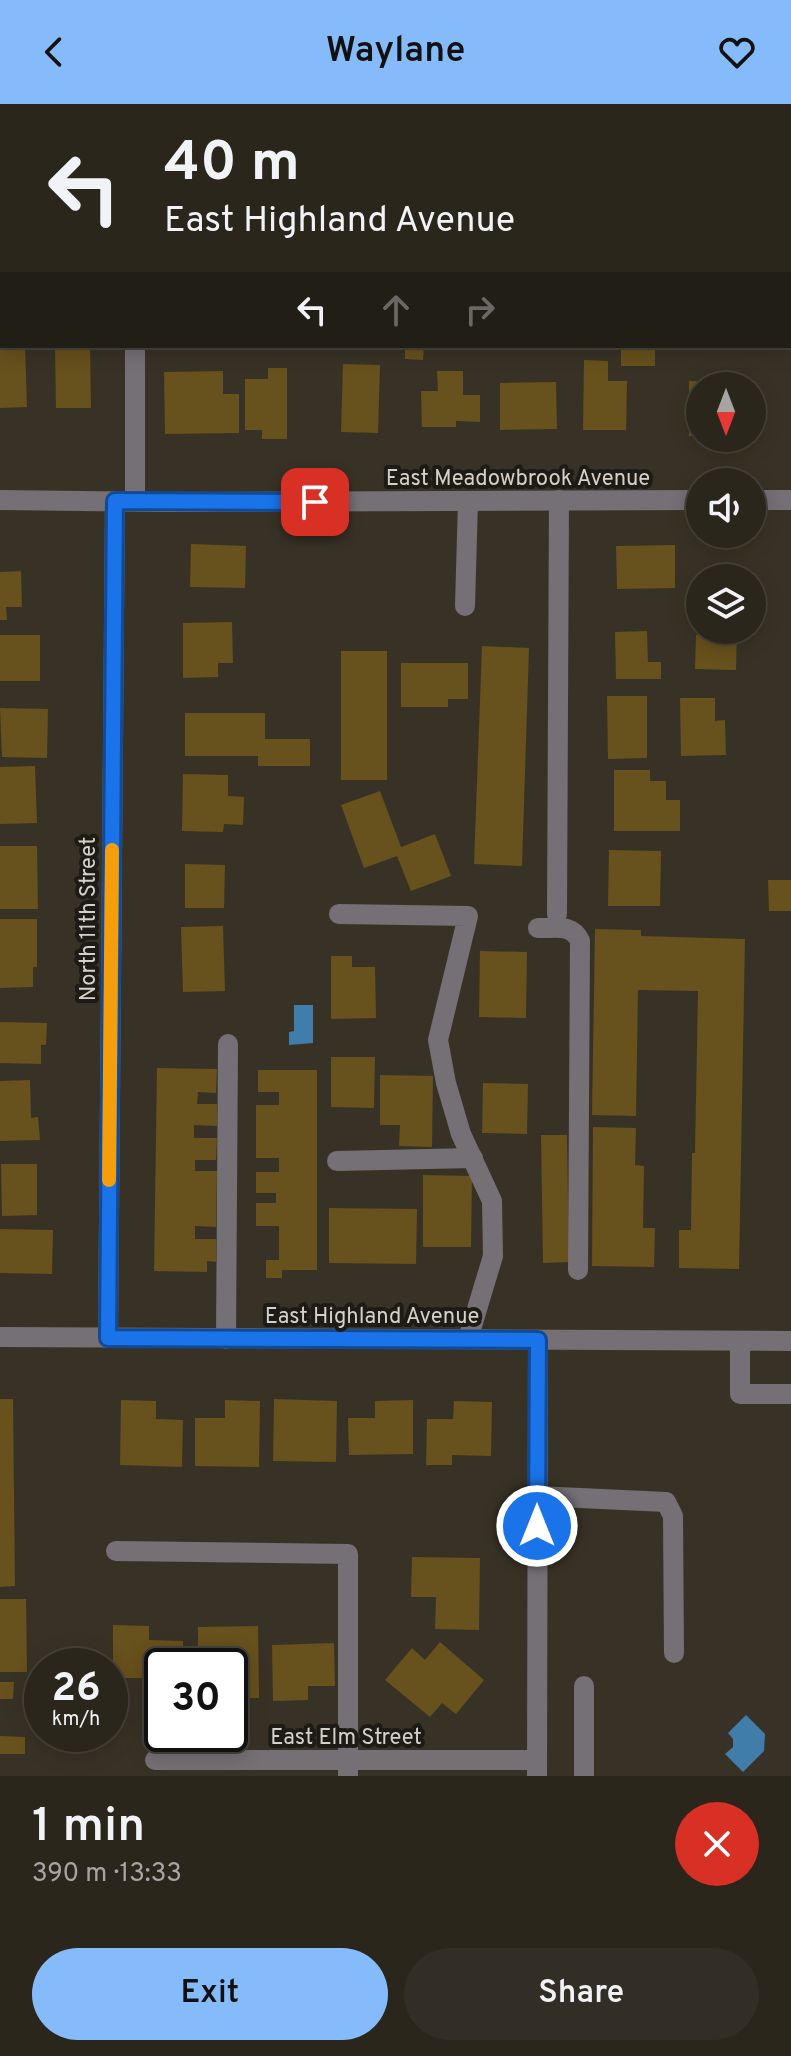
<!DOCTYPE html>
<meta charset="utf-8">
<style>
body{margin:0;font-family:Overpass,sans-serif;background:#322e25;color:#f1f3f6;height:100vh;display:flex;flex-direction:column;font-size:30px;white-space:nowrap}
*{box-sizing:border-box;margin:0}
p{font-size:26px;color:#a5a5a3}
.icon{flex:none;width:44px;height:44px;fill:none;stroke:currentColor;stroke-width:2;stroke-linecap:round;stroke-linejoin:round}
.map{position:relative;height:1672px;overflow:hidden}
.drawer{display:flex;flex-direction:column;background:#2a261c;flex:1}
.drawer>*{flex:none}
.banner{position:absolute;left:0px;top:0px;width:792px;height:244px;box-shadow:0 4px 20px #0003,0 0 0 2px #46433b;background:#2a261c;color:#f1f3f6;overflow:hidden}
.needle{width:52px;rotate:180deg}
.tools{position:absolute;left:686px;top:268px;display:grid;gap:16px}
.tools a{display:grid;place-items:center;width:80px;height:80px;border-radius:50%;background:#2a261c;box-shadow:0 4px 20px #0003,0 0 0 2px #46433b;font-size:40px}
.speed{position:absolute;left:24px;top:1544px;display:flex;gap:16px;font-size:40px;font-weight:700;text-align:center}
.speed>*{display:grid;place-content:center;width:104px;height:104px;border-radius:50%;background:#2a261c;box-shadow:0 4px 20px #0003,0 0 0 2px #46433b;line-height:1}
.speed small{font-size:20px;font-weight:400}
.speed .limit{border:4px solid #111;border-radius:12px;background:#fff;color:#111}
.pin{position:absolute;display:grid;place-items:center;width:68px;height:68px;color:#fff;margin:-34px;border-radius:16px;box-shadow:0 4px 12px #0006}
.me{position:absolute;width:88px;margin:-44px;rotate:0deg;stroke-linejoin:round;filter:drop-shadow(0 0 6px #0008)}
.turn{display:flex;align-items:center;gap:28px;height:168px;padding:0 32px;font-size:36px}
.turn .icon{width:104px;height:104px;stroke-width:2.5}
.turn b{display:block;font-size:56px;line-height:68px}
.lanes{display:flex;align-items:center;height:76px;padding:0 32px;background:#0003;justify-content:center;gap:40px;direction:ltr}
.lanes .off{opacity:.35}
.round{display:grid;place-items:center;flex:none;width:84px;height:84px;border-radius:42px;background:#322e25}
.head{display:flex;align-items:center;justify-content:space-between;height:136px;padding:0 32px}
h1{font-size:48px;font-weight:600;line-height:60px}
.cta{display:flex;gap:16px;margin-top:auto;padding:16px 32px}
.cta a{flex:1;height:92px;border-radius:48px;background:#86bbfb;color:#111;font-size:32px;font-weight:600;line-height:92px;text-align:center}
.cta a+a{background:#322e25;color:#f1f3f6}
header{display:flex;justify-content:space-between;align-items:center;height:104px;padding:0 32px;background:#86bbfb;color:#111;font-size:36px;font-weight:600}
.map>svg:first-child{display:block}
</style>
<header><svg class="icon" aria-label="back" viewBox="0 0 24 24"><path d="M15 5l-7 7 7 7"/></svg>Waylane<svg class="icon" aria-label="heart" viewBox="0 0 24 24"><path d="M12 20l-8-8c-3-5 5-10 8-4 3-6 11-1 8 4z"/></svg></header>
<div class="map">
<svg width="791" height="1672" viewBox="0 0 791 1672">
<rect width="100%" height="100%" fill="#383226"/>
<g fill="#417dab">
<path d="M 294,901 L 313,901 L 313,939 L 289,941 L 289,928 L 294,927 Z"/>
<path d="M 746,1611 L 765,1630 L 764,1647 L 743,1668 L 725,1650 L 733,1643 L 733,1635 L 728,1629 Z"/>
</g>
<g fill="#67511c">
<path d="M 0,242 L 25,242 L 27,303 L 0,304 Z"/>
<path d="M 55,242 L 90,242 L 91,304 L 56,304 Z"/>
<path d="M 405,242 L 424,242 L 423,256 L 405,255 Z"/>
<rect x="621" y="242" width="34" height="20"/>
<path d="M 584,256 L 608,257 L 608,277 L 627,277 L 626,326 L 583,326 Z"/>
<path d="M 343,260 L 380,261 L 378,329 L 341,328 Z"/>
<path d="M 268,264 L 287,264 L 287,335 L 262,335 L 262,326 L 245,326 L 245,275 L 268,275 Z"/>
<path d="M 223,267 L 223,290 L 239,290 L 239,329 L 165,330 L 164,268 Z"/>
<path d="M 437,267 L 463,267 L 463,291 L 480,291 L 480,318 L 456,317 L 456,323 L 422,323 L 421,287 L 438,287 Z"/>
<path d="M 689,277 L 723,278 L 723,282 L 700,282 L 700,332 L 689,332 Z"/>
<path d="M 556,278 L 557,325 L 500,326 L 500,279 Z"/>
<path d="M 191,440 L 246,442 L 245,484 L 190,483 Z"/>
<path d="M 675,441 L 675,484 L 617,485 L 616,442 Z"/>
<path d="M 21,467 L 22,503 L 6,503 L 7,516 L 0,516 L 0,468 Z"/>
<path d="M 232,518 L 233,559 L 218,559 L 218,573 L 183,574 L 183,519 Z"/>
<path d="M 709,526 L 737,526 L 736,566 L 695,565 L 696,531 L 709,531 Z"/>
<path d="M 647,527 L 648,558 L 661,558 L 661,575 L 616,575 L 615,528 Z"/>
<rect x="0" y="531" width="40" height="46"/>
<path d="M 482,542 L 529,544 L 522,762 L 474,760 Z"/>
<rect x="341" y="547" width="46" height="129"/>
<path d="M 401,559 L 468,559 L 468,595 L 448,595 L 448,603 L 401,603 Z"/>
<path d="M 607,592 L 647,592 L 647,654 L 608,655 Z"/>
<path d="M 680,594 L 715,594 L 715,617 L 725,616 L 726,651 L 681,652 Z"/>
<path d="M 0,604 L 48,605 L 47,654 L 2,653 Z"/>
<path d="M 185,609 L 265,609 L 265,635 L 310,635 L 310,662 L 258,662 L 258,652 L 185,652 Z"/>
<path d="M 35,662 L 37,719 L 0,720 L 0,663 Z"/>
<path d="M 614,666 L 650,666 L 650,677 L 666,677 L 666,696 L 680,696 L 680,727 L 614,727 Z"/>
<path d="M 183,670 L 228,671 L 228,692 L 244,693 L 243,721 L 224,720 L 223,728 L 182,727 Z"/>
<path d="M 380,687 L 401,743 L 435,730 L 451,772 L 411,787 L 397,752 L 364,764 L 341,701 Z"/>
<path d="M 0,742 L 37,742 L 38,805 L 0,805 Z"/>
<path d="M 609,746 L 661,747 L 660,802 L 608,802 Z"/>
<path d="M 185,760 L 225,761 L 224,804 L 185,804 Z"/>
<path d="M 768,776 L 791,776 L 791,807 L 769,807 Z"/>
<path d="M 0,815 L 37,815 L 37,863 L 33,863 L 33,883 L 0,884 Z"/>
<path d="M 223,822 L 225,887 L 183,888 L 181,823 Z"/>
<path d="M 595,825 L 641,826 L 641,832 L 745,835 L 739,1165 L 679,1164 L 679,1126 L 691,1126 L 692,1049 L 695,1049 L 698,887 L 638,886 L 636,1012 L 592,1011 Z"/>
<path d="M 480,847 L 527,848 L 526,914 L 479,913 Z"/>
<path d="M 331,852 L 352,852 L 352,863 L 375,863 L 376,914 L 331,915 Z"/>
<path d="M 0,918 L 47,919 L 46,941 L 41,941 L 41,960 L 0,959 Z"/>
<path d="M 331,953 L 375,953 L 374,1004 L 331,1003 Z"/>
<path d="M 157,964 L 217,965 L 216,989 L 198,988 L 197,1000 L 217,1000 L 217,1022 L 194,1021 L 194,1034 L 217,1034 L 216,1056 L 195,1056 L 195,1067 L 217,1067 L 216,1123 L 195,1122 L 195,1135 L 216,1135 L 216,1158 L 207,1157 L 207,1168 L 154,1167 Z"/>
<path d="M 258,966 L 317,966 L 317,1166 L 282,1166 L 282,1174 L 266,1174 L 266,1156 L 279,1156 L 279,1122 L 256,1122 L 256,1099 L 276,1099 L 276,1089 L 256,1089 L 256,1068 L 279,1068 L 279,1054 L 256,1054 L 256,1001 L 279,1001 L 279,988 L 258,988 Z"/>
<path d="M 380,971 L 433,972 L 432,1043 L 399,1042 L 400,1021 L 380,1021 Z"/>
<path d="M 30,976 L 31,1014 L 38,1013 L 40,1036 L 0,1037 L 0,977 Z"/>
<path d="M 483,979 L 528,980 L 527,1030 L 482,1029 Z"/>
<path d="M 593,1023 L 636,1024 L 635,1061 L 644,1062 L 643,1124 L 655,1124 L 654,1163 L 592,1162 Z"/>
<path d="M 541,1031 L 567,1031 L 569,1158 L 543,1159 Z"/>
<path d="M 1,1060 L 37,1060 L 37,1111 L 2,1112 Z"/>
<path d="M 423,1071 L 472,1072 L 471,1143 L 423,1143 Z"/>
<path d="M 329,1104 L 417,1105 L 416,1160 L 329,1159 Z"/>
<path d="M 0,1125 L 53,1126 L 52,1170 L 0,1169 Z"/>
<path d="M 0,1295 L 13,1295 L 15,1482 L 0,1483 Z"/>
<path d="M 274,1295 L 337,1297 L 336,1358 L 273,1357 Z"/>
<path d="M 121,1296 L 156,1297 L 156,1315 L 183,1316 L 182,1363 L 120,1361 Z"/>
<path d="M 225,1296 L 260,1297 L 259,1363 L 195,1362 L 195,1314 L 225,1314 Z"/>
<path d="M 413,1296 L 413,1350 L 349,1351 L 348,1314 L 375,1314 L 375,1297 Z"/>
<path d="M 454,1297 L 492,1298 L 491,1352 L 452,1351 L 452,1361 L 426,1361 L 427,1315 L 453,1315 Z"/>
<path d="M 412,1453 L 480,1454 L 479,1526 L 435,1525 L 436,1493 L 411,1493 Z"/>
<path d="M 0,1495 L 26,1495 L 27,1568 L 0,1568 Z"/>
<path d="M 113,1521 L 149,1522 L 149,1536 L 183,1537 L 183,1562 L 162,1562 L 162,1590 L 145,1590 L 145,1574 L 113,1574 Z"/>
<path d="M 258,1522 L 259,1594 L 230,1594 L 230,1562 L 198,1562 L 198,1523 Z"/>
<path d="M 440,1538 L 484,1576 L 456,1610 L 442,1599 L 430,1613 L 385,1576 L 412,1544 L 425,1556 Z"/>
<path d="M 334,1539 L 335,1582 L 308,1582 L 308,1596 L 273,1597 L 272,1541 Z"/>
<path d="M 0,1578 L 14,1578 L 13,1595 L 0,1595 Z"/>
<path d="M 0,1632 L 25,1633 L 25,1650 L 0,1650 Z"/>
</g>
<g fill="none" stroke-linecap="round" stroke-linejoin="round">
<g stroke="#757075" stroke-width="20">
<path d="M 134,0 L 134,2"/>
<path d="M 0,94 L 2,94"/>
<path d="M 135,242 L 135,397"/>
<path d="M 0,396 L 162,398 L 700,396"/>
<path d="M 752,396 L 791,396"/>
<path d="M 465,502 L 468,397"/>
<path d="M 339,810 L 468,812 L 438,936 L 446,979 L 461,1030 L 492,1097 L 493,1152 L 468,1235"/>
<path d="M 557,810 L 559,396"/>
<path d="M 538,824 C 555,825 572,819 580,837 L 578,1166"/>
<path d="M 337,1057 L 473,1054"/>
<path d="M 0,1233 L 791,1237"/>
<path d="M 108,1234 L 115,397"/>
<path d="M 226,1235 L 228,940"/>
<path d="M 740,1237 L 740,1290 L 791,1290"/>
<path d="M 537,1392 L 666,1398 L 673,1412 L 674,1549"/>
<path d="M 116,1447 L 348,1450 L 348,1672"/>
<path d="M 155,1656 L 537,1656"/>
<path d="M 537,1672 L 538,1236"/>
<path d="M 584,1672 L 584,1582"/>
</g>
</g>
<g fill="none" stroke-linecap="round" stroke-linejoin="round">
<g stroke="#114b97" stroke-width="20">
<path id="route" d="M 315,398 L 115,397 L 108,1234 L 538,1236 L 537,1422"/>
</g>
<use href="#route" stroke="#1a73e8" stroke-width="14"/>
<path stroke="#f59e0b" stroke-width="14" d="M 109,1076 L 112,746"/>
</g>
<g text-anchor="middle" stroke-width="8" stroke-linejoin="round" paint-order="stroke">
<g font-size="22" fill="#d5d1c9" stroke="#1d1b15">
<text x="518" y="381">East Meadowbrook Avenue</text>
<text transform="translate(87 815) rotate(-90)" y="8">North 11th Street</text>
<text x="372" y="1219">East Highland Avenue</text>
<text x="346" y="1640">East Elm Street</text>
</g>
</g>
</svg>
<div class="tools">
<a><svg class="needle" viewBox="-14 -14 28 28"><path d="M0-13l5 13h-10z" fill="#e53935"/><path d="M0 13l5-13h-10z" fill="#a5a5a3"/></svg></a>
<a><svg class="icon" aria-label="sound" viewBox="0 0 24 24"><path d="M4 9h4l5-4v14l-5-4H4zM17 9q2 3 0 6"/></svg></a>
<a><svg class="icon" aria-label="layers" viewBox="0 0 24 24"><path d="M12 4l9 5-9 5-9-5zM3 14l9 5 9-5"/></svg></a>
</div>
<div class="speed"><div>26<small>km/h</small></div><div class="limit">30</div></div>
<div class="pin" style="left:315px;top:398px;background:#d93025"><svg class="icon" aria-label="arrive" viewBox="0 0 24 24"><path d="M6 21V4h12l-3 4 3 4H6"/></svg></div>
<svg class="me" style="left:537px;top:1422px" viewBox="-20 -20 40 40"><circle r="17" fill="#1a73e8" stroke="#fff" stroke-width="3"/><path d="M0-11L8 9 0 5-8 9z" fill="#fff"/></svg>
<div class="banner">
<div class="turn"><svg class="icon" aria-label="left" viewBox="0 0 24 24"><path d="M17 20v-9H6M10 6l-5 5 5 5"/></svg><div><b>40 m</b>East Highland Avenue</div></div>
<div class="lanes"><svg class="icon" aria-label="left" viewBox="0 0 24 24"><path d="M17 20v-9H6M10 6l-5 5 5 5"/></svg><svg class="icon off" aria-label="ahead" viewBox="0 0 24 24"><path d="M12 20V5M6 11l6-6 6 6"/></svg><svg class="icon off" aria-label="right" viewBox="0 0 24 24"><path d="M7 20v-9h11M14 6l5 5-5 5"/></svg></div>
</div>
</div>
<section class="drawer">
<div class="head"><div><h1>1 min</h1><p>390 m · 13:33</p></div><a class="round" style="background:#d93025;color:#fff"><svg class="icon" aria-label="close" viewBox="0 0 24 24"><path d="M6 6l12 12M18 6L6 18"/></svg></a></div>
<div class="cta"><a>Exit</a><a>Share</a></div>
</section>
